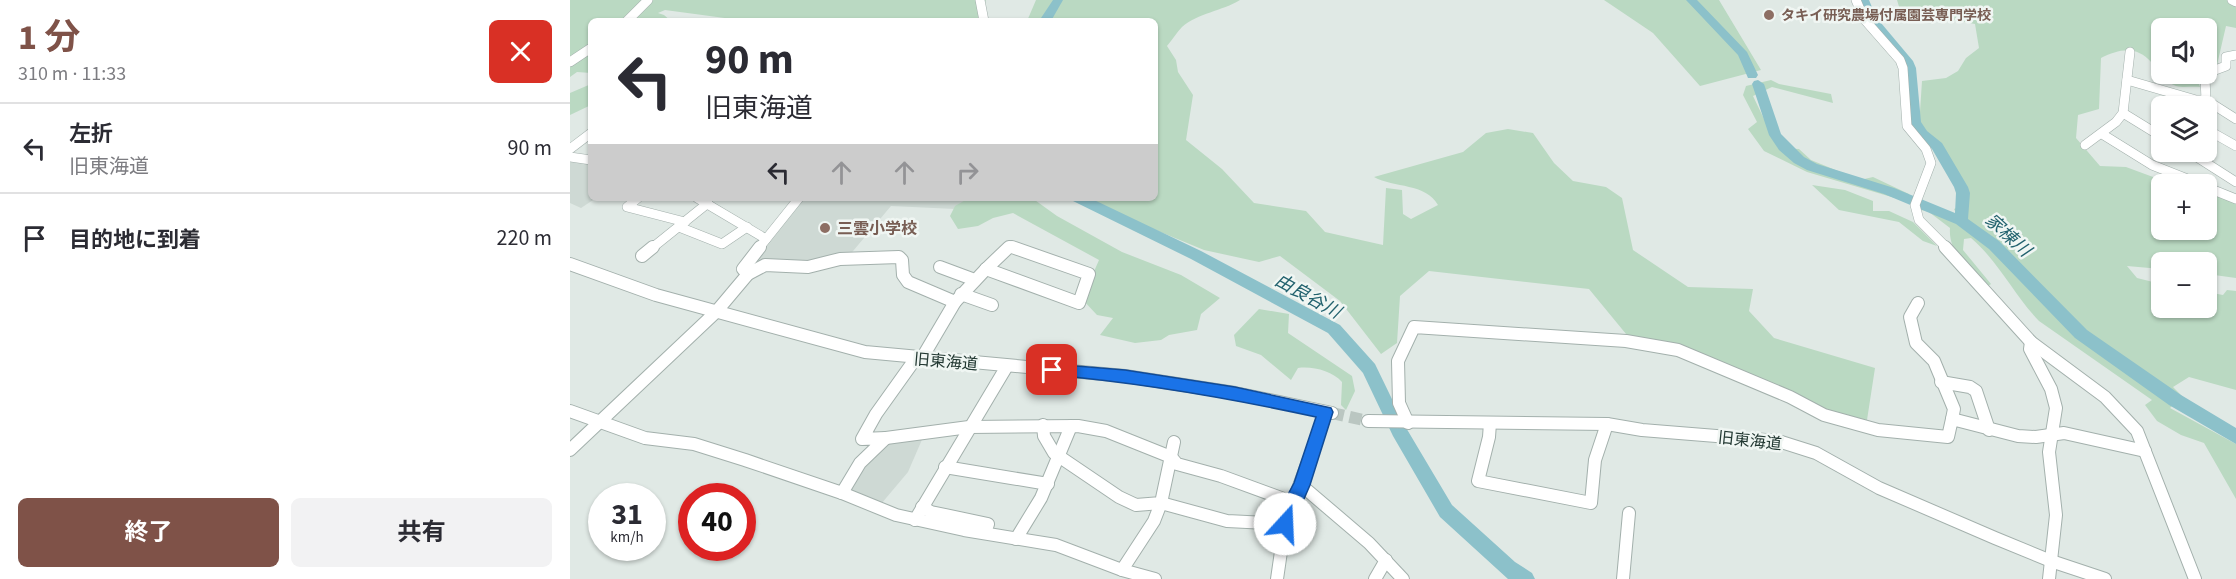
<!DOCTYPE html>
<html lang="ja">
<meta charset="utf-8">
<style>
body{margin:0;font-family:"Source Sans 3","Noto Sans JP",sans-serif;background:#f2f2f3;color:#2b2b33;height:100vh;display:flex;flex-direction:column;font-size:22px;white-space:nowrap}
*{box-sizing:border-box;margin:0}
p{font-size:20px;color:#7c7c81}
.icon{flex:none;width:33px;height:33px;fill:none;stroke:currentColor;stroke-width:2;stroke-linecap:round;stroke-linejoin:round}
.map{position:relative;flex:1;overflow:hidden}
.sheet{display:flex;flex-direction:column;background:#fff;width:570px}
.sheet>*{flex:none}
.guide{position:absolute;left:18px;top:18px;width:570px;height:183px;border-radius:9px;box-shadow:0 2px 4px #0004;background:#fff;color:#2b2b33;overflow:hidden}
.controls{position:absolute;left:1581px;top:18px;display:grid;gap:12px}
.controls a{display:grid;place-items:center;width:66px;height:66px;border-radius:9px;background:#fff;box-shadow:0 2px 4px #0004;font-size:30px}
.speed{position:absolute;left:18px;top:483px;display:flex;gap:12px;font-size:30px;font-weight:700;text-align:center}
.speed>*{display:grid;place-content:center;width:78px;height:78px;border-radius:50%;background:#fff;box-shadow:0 2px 4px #0004;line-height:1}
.speed small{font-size:15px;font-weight:400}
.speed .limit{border:9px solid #d22;background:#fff;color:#111}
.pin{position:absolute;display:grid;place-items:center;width:51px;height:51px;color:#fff;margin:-26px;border-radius:12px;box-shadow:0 3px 9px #0006}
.me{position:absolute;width:66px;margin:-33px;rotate:20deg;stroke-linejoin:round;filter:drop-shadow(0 0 4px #0008)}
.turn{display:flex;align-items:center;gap:21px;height:126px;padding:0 18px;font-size:27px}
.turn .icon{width:78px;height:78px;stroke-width:2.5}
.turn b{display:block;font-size:42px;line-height:51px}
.lanes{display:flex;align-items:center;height:57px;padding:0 18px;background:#0003;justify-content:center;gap:30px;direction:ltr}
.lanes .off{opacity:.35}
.round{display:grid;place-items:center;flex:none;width:63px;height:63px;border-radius:9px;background:#f2f2f3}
.head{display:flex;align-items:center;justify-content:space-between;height:102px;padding:0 18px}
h1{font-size:36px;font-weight:700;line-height:45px;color:#7f5248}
.primary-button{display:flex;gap:12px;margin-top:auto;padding:12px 18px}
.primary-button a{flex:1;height:69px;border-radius:9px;background:#7f5248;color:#fff;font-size:24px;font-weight:700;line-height:69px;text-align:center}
.primary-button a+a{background:#f2f2f3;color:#2b2b33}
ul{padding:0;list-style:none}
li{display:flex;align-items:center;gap:18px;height:90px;padding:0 18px;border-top:2px solid #e1e1e2}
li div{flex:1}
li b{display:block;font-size:22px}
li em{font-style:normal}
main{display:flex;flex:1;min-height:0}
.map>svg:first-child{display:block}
</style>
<main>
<section class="sheet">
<div class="head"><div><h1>1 分</h1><p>310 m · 11:33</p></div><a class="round" style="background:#d93025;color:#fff"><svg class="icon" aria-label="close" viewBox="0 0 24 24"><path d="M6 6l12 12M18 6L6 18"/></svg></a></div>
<ul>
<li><svg class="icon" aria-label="left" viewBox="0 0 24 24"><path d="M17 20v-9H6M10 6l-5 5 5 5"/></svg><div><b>左折</b><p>旧東海道</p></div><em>90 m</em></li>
<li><svg class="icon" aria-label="arrive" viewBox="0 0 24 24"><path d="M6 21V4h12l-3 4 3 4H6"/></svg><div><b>目的地に到着</b></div><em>220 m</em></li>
</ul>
<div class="primary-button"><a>終了</a><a>共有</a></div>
</section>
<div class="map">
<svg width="1666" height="579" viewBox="0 0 1666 579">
<rect width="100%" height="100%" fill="#e0e9e5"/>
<g fill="#ced9d4">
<path d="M 0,160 L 21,164 L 21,198 L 26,198 L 11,208 L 0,203 Z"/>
<path d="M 233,198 L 405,198 L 385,209 L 321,206 L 278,257 L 177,271 Z"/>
<path d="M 354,435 L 338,472 L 311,504 L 277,491 L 294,461 L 323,439 Z"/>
</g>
<g fill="#bad9c2">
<path d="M 0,0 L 416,0 L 407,21 L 177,21 L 95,10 L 88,13 L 94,15 L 101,21 L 21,21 L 21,73 L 7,72 L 0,77 Z"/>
<path d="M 466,0 L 670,0 C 652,11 628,13 612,27 C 607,32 602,40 597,46 L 606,60 L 608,72 L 623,95 L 616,140 L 652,169 L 684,203 L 736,211 L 755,232 L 813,245 L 816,188 L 832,190 L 833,214 L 841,219 L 868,205 C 856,183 824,188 804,177 L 893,152 L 916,133 L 938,129 L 963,133 L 984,163 L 1003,181 L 1036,187 L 1052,198 L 1063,250 L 1118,287 L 1183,289 L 1179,311 L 1204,338 L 1305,368 L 1297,420 L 1243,407 L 1111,346 L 1061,340 L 1019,289 L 859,271 L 830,296 L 827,343 L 811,354 L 770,301 L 710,256 L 689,262 L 634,250 L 559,219 L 520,198 L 585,198 L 585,21 L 457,21 Z"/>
<path d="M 1034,0 L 1149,0 L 1191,70 L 1130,86 L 1083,33 Z"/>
<path d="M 1327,0 L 1666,0 L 1666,28 L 1656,26 L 1647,65 L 1637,69 L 1636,28 L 1592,28 L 1592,74 L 1626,74 L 1630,87 C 1623,86 1613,88 1606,86 C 1595,82 1590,71 1582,63 C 1566,45 1550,49 1531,58 L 1529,109 L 1508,115 L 1506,138 L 1530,166 L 1556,167 L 1602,184 L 1592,184 L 1592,230 L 1636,230 L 1637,191 L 1666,204 L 1666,278 L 1637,274 L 1636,262 L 1592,262 L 1591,269 L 1557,266 L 1567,278 L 1591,284 L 1592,308 L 1636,308 L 1637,292 L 1653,295 L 1657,290 L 1666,291 L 1666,390 L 1619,377 L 1603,387 L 1612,396 L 1600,408 L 1666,444 L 1666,499 L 1634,443 L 1611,435 L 1587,421 L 1575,405 L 1582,400 L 1469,321 C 1444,295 1429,262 1401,238 L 1394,239 L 1393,250 L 1421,284 L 1418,286 C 1401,269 1378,254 1380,228 L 1359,212 L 1348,209 L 1354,208 L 1386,223 L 1390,221 L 1384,209 L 1398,202 L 1393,187 L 1349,127 L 1352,81 L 1376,78 L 1388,71 L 1396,58 L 1409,48 L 1405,24 L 1330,10 Z"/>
<path d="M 1201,80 L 1209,84 L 1261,94 L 1263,103 L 1202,87 L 1183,96 L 1208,148 L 1229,149 L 1241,160 L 1290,180 L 1303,177 L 1339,194 L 1335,201 L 1237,172 L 1194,151 L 1178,129 L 1187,122 L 1173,95 L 1176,86 Z"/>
<path d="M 21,84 L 21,105 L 0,115 L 0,93 Z"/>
<path d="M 1242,185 L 1275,190 L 1303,201 L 1303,211 L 1319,211 L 1343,222 L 1367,246 L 1353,241 L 1329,222 L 1269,210 Z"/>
<path d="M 399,198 L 462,198 L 487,216 L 552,252 L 611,275 L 650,298 L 631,314 L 627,330 L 599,335 L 591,340 L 565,343 L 530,335 L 543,318 L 527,315 L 512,299 L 529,260 L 443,213 L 423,218 L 408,226 L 388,229 L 380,216 L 385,206 Z"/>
<path d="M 689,309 L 719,314 L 718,333 L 782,376 L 785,391 L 776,410 L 771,405 L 772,382 C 762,371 743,366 728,368 L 721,380 L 691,355 L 666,346 L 664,335 Z"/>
</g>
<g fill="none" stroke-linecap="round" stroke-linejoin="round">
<g fill="#8cc1ca" fill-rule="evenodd">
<path d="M 483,0 L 493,0 L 481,21 L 469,21 Z"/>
<path d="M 1116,0 L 1127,0 L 1177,52 L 1188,75 L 1186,78 L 1178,78 L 1168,55 Z"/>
<path d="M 1289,0 L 1299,0 L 1306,17 L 1343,61 L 1346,68 L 1351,122 L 1357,131 L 1372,143 L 1398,187 L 1400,193 L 1398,219 L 1429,241 L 1517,330 L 1611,395 L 1666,428 L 1666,444 L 1599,405 L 1505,338 L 1419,249 L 1386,224 L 1314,194 L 1237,170 L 1224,163 L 1209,150 L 1199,135 L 1182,84 L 1184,81 L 1188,80 L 1194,84 L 1211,134 L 1234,157 L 1247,164 L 1324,188 L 1385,213 L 1386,193 L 1384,187 L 1362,149 L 1348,137 L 1339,122 L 1334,68 L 1332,62 L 1297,20 Z"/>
<path d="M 501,198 L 520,198 L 631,251 L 770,325 L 805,364 L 835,426 L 882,505 L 945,562 L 962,573 L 965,579 L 938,579 L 870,517 L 823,436 L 793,373 L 758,333 L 621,259 L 503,201 Z"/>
</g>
<path stroke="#bac6c1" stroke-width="12" stroke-dasharray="12 6" stroke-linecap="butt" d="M 762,413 L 798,421"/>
<g stroke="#a3b0ac" stroke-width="10">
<g id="minor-far1">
<path d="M 410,0 L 414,21"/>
<path d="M 1286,0 L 1294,19 L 1330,60 L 1333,68 L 1337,126 L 1356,149 L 1361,163 L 1345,205 L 1349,220 L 1377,248"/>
<path d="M 1662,0 L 1666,2"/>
<path d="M 57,21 L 78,0"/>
<path d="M 1666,55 L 1656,57 L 1656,66 L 1637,73 L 1635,78 L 1636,100 L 1666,119"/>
<path d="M 0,62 L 21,48"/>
<path d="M 1557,80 L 1626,100 L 1636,100"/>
<path d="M 1553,113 L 1592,137"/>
<path d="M 1636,129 L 1666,146"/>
<path d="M 1532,134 L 1582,165 L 1630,184"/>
<path d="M 1515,145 L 1546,122 L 1553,113 L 1560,52"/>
<path d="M 0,149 L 21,133"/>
<path d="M 1619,152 L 1666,182"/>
<path d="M 0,157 L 21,160"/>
<path d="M 1636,187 L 1666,199"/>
<path d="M 68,198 L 57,207 L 115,222"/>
<path d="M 127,198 L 196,239"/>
<path d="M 109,227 L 152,244 L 177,227"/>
<path d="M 82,248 L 138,203"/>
<path d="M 189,248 L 229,198"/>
<path d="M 438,248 L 440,246 L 447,248"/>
</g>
</g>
<g stroke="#a3b0ac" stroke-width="14">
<g id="minor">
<path d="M 1375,247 L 1461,342 L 1535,397 L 1567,431 L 1625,579"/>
<path d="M 72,256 L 83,247"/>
<path d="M 0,264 L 86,295 L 295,352 L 555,376 L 665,393 L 762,413"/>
<path d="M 370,267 L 405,280"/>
<path d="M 416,269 L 509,303 L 519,274 L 442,247"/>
<path d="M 416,269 L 439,247"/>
<path d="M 178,274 L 173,269 L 190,247"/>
<path d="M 391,294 L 422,305"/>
<path d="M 1348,303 L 1340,317 L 1346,343 L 1364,361 L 1384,409 L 1382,419"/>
<path d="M 1461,342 L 1460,349 L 1481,389 L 1486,408 L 1479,452 L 1486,515 L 1479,579"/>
<path d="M 352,358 L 385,302 L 416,269"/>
<path d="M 1371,382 L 1400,387 L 1406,391 L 1419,430"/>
<path d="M 0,411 L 75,438 L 124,444 L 175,460 L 272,493 L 326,515 L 394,530 L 486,545 L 552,570 L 585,579"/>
<path d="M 798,421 L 1037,424 L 1072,430 L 1208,441 L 1246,453 L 1309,488 L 1425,538 L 1481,561 L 1535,579"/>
<path d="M 838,423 L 829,403 L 828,361 L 844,327 L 1056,341 L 1108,350 L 1220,397 L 1254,415 L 1308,430 L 1378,437 L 1382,419 L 1448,436 L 1466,437 L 1494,433 L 1575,451"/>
<path d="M 920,423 L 919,437 L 908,481 L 1021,503 L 1025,460 L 1037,424"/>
<path d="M 473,425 L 474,436 L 484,453 L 549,497 L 566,505 L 591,503 L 604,442"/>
<path d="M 316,438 L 399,427 L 508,426 L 536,431 L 601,457 L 607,464 L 651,476 L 722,502"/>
<path d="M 0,450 L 146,312 L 178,274 L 195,265 L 238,267 L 270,259 L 329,257 L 332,260 L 333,275 L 338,282 L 385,302"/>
<path d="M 375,467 L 478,484"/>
<path d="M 731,485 L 799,543 L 833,579"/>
<path d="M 272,493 L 290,463 L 316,438 L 292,439 L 306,414 L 346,358"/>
<path d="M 352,507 L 361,512 L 418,524 L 415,533"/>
<path d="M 345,520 L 437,366"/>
<path d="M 446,539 L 471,498 L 501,426"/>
<path d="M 552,570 L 584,521 L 591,503 L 657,521 L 715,524"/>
<path d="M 707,579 L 715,524 L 756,413"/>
<path d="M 805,579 L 816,560"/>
<path d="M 1053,579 L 1059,513"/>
</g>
</g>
<use href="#minor-far1" stroke="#fff" stroke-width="9"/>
<use href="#minor" stroke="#fff" stroke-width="12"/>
</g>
<path fill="#1a73e8" stroke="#114b97" stroke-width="1.5" d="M 482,364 L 555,370 L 665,387 L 761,408 L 763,412 L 740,485 L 721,529 L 715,531 L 709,529 L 707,524 L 714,502 L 724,483 L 746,417 C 659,398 572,383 482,375 L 477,374 L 475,370 L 477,365 Z"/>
<g fill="#8d6e63" stroke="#f0f6f3" stroke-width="2">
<circle cx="1199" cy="15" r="6"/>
<circle cx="255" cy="228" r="6"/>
</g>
<g text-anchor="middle" stroke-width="5" stroke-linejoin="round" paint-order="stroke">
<g font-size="14" font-weight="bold" fill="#785e54" stroke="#f0f6f3" text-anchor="start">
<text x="1211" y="20">タキイ研究農場付属園芸専門学校</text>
</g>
<g font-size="16" font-weight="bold" fill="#785e54" stroke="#f0f6f3" text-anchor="start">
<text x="267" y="234">三雲小学校</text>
</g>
<g font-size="16" fill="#223832" stroke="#f0f6f3">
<text transform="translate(376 361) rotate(5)" y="6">旧東海道</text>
<text transform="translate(1180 440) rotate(6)" y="6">旧東海道</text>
</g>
<g font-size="18" font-style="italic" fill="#22626e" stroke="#f0f6f3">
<text transform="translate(1438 235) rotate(42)" y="6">家棟川</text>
<text transform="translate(738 296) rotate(29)" y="6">由良谷川</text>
</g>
</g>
</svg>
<div class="controls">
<a><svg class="icon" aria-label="sound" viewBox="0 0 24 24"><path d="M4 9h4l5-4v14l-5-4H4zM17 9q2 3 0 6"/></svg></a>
<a><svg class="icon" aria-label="layers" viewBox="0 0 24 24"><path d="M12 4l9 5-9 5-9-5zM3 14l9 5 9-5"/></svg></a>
<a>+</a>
<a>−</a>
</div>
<div class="speed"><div>31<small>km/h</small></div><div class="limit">40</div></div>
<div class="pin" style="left:482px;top:370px;background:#d93025"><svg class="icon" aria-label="arrive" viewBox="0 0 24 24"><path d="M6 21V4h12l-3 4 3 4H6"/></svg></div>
<svg class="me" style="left:715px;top:524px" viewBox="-20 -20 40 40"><circle r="19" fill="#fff"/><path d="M0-13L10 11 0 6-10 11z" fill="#1a73e8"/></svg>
<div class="guide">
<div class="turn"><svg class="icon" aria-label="left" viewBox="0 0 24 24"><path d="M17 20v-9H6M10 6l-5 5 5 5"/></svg><div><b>90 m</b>旧東海道</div></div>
<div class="lanes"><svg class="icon" aria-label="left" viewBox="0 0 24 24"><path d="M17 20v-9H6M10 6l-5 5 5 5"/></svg><svg class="icon off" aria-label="ahead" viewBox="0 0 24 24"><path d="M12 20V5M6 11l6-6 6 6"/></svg><svg class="icon off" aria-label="ahead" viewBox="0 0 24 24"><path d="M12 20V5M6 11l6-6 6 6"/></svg><svg class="icon off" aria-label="right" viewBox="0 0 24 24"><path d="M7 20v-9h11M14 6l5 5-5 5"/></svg></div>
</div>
</div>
</main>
